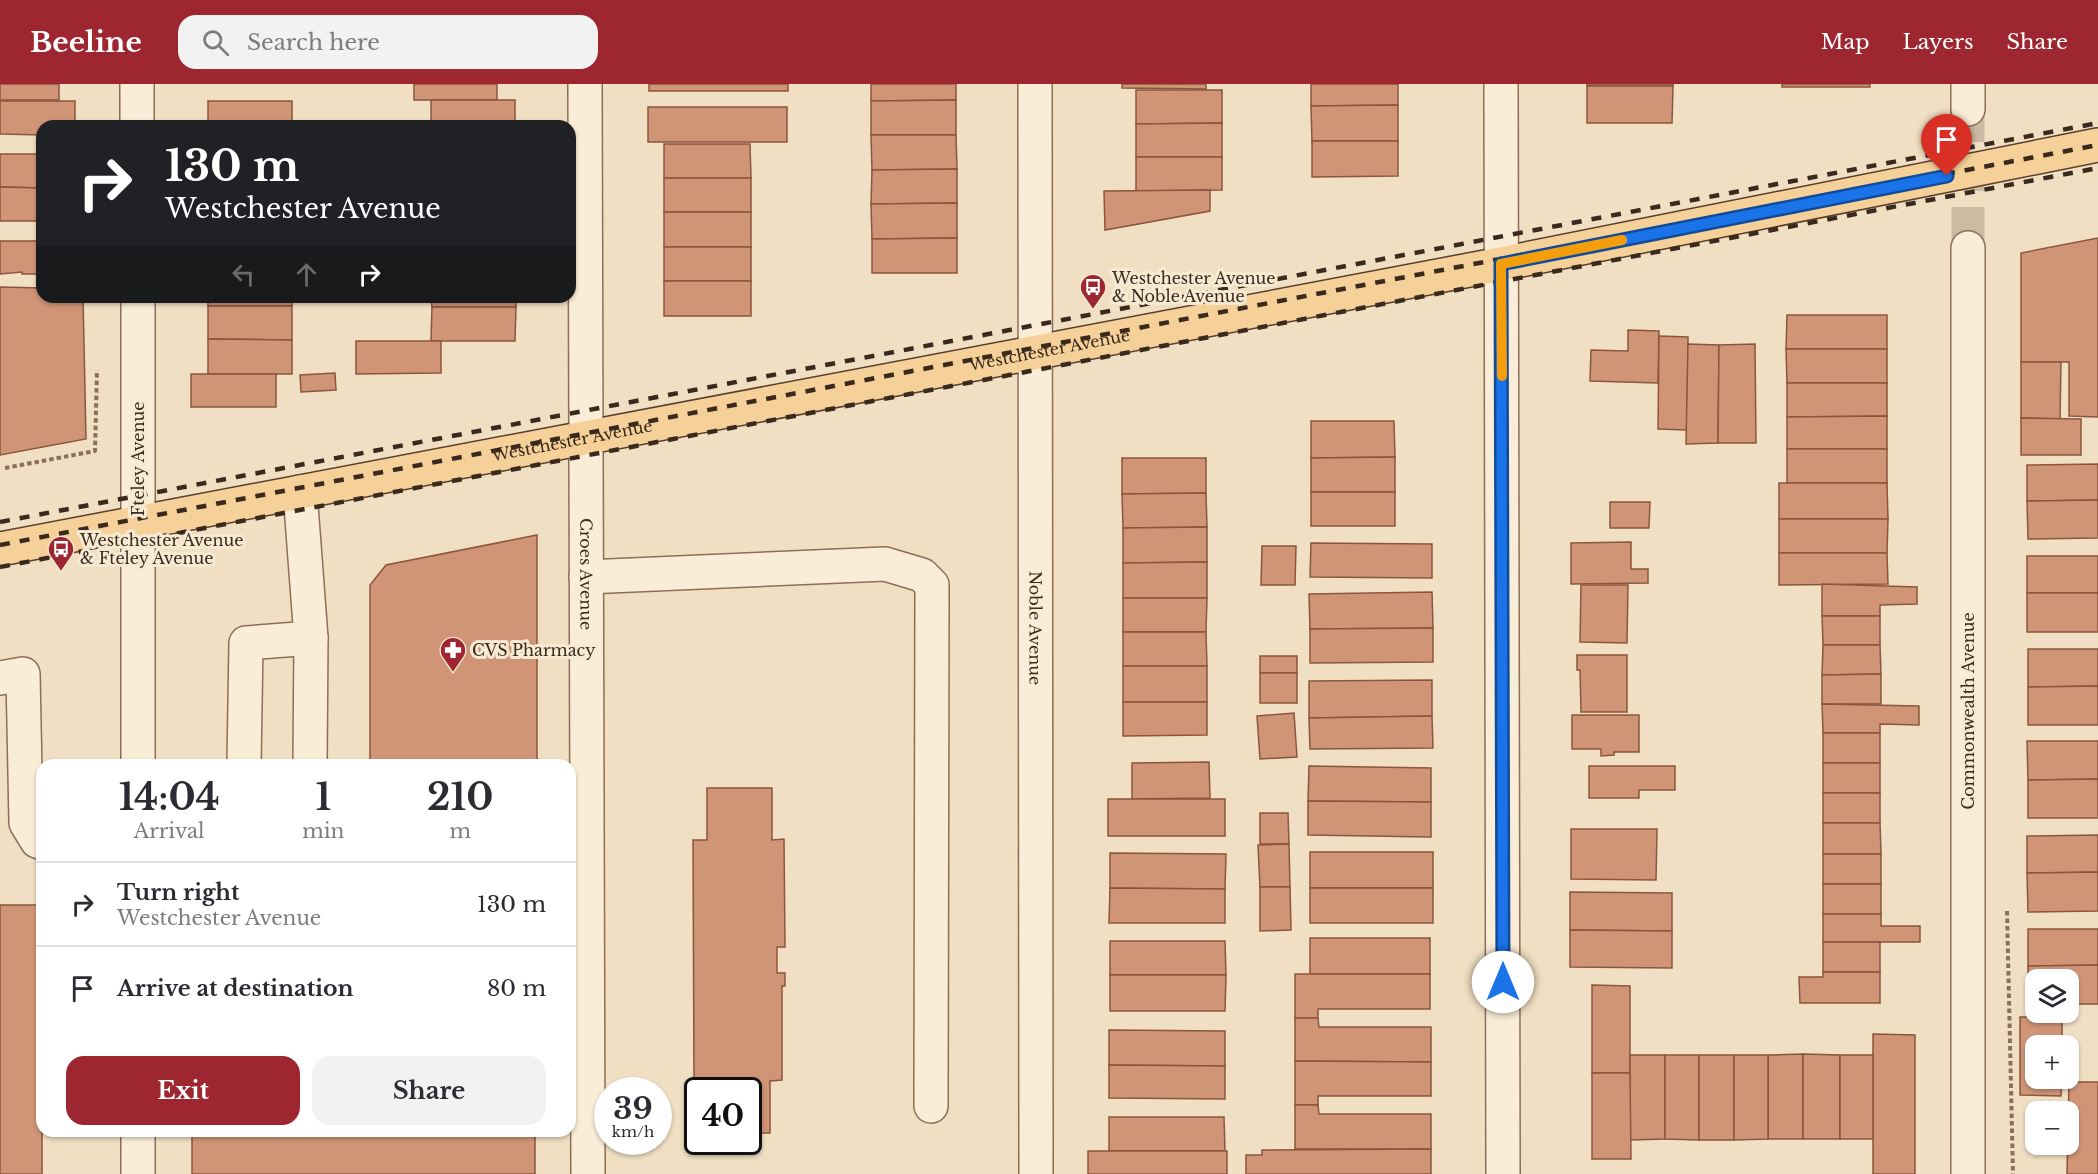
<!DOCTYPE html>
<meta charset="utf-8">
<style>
body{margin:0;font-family:"Libre Baskerville",serif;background:#f2f2f3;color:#2b2b33;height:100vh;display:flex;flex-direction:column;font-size:22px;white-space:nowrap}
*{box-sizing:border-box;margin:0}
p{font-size:20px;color:#7c7c81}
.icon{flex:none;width:33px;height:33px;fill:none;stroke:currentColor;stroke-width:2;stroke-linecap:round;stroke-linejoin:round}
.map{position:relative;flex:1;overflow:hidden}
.sheet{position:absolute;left:36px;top:675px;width:540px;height:378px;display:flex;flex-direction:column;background:#fff;border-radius:18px;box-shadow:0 2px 4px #0004}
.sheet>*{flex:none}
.top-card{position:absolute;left:36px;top:36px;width:540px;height:183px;border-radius:18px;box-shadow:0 2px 4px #0004;background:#202124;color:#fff;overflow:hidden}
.tools{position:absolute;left:2025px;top:885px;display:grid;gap:12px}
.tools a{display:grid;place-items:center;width:54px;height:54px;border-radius:12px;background:#fff;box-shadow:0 2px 4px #0004;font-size:30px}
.speed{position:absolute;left:594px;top:993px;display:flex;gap:12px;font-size:30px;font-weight:700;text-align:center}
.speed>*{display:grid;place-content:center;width:78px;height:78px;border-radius:50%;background:#fff;box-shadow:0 2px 4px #0004;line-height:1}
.speed small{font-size:15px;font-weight:400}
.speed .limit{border:3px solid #111;border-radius:9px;background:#fff;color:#111}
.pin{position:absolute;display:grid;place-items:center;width:51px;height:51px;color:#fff;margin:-62px -26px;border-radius:50% 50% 50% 0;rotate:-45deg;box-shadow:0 0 6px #0007}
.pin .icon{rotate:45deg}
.me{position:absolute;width:66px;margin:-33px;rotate:0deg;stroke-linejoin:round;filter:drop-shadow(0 0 4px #0008)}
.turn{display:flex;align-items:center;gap:21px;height:126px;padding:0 30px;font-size:27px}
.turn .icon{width:78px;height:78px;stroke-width:2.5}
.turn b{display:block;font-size:42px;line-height:51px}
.lanes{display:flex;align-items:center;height:57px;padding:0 30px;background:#0003;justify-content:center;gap:30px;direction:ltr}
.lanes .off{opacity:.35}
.eta{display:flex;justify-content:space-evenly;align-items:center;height:102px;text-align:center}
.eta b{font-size:36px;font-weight:700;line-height:42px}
.primary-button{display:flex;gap:12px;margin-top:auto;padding:12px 30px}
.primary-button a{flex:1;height:69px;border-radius:18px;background:#9d2631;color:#fff;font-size:24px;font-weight:700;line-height:69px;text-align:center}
.primary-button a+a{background:#f2f2f3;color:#2b2b33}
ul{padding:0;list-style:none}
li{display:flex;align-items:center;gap:18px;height:84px;padding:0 30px;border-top:2px solid #e1e1e2}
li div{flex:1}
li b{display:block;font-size:22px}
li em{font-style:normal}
header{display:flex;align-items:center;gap:36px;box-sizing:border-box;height:84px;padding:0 30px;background:#9d2631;color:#fff}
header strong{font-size:28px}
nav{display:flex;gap:33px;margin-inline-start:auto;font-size:21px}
.search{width:420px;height:54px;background:#f2f2f3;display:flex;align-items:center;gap:15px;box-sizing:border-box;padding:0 21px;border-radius:18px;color:#7c7c81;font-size:22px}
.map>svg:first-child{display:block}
</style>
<header>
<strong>Beeline</strong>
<div class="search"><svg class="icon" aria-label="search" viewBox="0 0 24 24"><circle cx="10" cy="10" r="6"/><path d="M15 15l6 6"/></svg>Search here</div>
<nav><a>Map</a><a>Layers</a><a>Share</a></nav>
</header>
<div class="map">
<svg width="2098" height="1090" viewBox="0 0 2098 1090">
<rect width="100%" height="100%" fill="#f0dfc3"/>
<g fill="#d09577" stroke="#8b563d" stroke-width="1.5">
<rect x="0" y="0" width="59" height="16"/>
<rect x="414" y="0" width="83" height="16"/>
<rect x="649" y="0" width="139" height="7"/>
<path d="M 871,0 L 956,0 L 956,16 L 871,17 Z"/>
<path d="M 1122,0 L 1206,0 L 1206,5 L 1122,4 Z"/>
<path d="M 1311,0 L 1398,0 L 1398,21 L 1311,22 Z"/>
<rect x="1587" y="0" width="86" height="2"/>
<rect x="1782" y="0" width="88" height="3"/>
<path d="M 1587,2 L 1673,2 L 1672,39 L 1587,39 Z"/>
<path d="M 1136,6 L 1222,6 L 1222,39 L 1136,40 Z"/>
<rect x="431" y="16" width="84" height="26"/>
<path d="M 956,16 L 956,51 L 871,51 L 871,17 Z"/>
<path d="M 0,17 L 75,17 L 75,42 L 42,42 L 42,51 L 0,50 Z"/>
<rect x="208" y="17" width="84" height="25"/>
<path d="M 1398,21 L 1398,57 L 1312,57 L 1311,22 Z"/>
<rect x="648" y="23" width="139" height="35"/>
<path d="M 1222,39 L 1222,73 L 1136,73 L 1136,40 Z"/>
<path d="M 871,51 L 956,51 L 957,85 L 872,86 Z"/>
<path d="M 1312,57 L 1398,57 L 1398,92 L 1312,93 Z"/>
<path d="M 664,60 L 750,60 L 751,94 L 664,94 Z"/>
<path d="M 0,70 L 42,70 L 42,104 L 0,103 Z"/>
<path d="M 1136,73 L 1222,73 L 1222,106 L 1136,107 Z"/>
<path d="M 957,85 L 957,119 L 871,120 L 872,86 Z"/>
<rect x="664" y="94" width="87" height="34"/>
<path d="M 0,103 L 42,104 L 42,137 L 0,137 Z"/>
<path d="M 1210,106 L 1210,127 L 1105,146 L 1104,107 Z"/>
<path d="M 957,119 L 957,154 L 872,155 L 871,120 Z"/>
<rect x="664" y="128" width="87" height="35"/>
<path d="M 957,154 L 957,189 L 872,189 L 872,155 Z"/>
<path d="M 2098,154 L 2098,333 L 2069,332 L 2069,278 L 2021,278 L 2021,169 Z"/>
<path d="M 0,157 L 42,157 L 42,190 L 22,190 L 22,188 L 0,190 Z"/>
<rect x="664" y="163" width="87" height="34"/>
<rect x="664" y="197" width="87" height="35"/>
<path d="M 0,203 L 42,204 L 42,213 L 83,213 L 86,355 L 0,371 Z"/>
<rect x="208" y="213" width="84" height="9"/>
<path d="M 431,213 L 516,213 L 516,223 L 432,223 Z"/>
<path d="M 208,222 L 292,222 L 292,256 L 208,255 Z"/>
<path d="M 432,223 L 516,223 L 515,257 L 431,257 Z"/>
<path d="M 1787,231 L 1887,231 L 1887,265 L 1786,265 Z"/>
<path d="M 1628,246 L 1659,247 L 1658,299 L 1590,297 L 1591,266 L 1628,267 Z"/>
<path d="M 1659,252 L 1688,253 L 1687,346 L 1658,345 Z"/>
<path d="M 208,255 L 292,256 L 292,290 L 208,290 Z"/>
<path d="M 356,257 L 441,257 L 441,289 L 356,290 Z"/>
<path d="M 1688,260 L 1719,261 L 1718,359 L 1686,360 Z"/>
<path d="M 1755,260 L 1756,359 L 1718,359 L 1719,261 Z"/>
<path d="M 1786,265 L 1887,265 L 1887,299 L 1787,299 Z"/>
<path d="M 2021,278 L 2061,278 L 2060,335 L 2021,334 Z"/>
<path d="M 335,289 L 336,306 L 301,308 L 300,291 Z"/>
<rect x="191" y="290" width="85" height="33"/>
<path d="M 1787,299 L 1887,299 L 1887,332 L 1787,333 Z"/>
<path d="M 1887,332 L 1887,365 L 1787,365 L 1787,333 Z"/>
<path d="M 2021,334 L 2081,335 L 2081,371 L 2021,371 Z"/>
<path d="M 1311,337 L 1394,337 L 1395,373 L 1311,374 Z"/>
<rect x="1787" y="365" width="100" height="34"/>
<path d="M 1395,373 L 1395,408 L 1311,408 L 1311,374 Z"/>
<path d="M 1122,374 L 1206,374 L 1206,409 L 1122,410 Z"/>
<path d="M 2098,380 L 2098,416 L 2027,417 L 2027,381 Z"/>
<path d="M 1779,399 L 1887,399 L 1888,435 L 1779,435 Z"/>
<rect x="1311" y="408" width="84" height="34"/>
<path d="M 1206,409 L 1207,443 L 1123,444 L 1122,410 Z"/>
<path d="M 2098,416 L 2098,454 L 2028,455 L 2027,417 Z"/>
<path d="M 1610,418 L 1650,418 L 1649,444 L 1610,444 Z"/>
<path d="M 1779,435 L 1888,435 L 1887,469 L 1779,469 Z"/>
<path d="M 1207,443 L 1207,478 L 1123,479 L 1123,444 Z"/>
<path d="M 537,451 L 537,678 L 370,678 L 370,501 L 386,481 Z"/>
<path d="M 1631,458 L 1631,485 L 1648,485 L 1648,499 L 1571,500 L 1571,459 Z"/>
<path d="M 1311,459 L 1432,460 L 1432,494 L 1310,493 Z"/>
<path d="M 1262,462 L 1296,462 L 1295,501 L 1261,501 Z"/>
<path d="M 1779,469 L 1887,469 L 1888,500 L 1779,501 Z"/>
<rect x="2027" y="472" width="71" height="37"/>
<path d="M 1207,478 L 1207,514 L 1123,514 L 1123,479 Z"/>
<path d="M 1822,500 L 1917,503 L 1917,520 L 1880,521 L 1880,532 L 1822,532 Z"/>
<path d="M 1581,501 L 1628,501 L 1627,559 L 1580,558 Z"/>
<path d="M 1432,508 L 1433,544 L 1310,545 L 1309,510 Z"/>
<rect x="2027" y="509" width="71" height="39"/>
<path d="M 1123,514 L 1207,514 L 1206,548 L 1123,548 Z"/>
<path d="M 1822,532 L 1880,532 L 1880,561 L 1823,561 Z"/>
<path d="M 1433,544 L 1433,578 L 1310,579 L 1310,545 Z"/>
<path d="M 1123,548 L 1206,548 L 1207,582 L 1123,582 Z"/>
<path d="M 1823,561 L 1880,561 L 1881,590 L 1822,591 Z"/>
<path d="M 2028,565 L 2098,565 L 2098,602 L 2028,603 Z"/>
<path d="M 1577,571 L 1627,571 L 1627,628 L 1581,628 L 1580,586 L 1577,586 Z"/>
<rect x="1260" y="572" width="37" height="17"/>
<rect x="1123" y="582" width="84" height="36"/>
<rect x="1260" y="589" width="37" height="30"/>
<path d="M 1881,590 L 1881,620 L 1822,620 L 1822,591 Z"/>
<path d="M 1432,596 L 1432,632 L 1309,634 L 1309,597 Z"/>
<path d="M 2098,602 L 2098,641 L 2028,641 L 2028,603 Z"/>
<path d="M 1123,618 L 1207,618 L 1207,651 L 1123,652 Z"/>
<path d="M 1822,620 L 1919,622 L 1919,641 L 1880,640 L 1880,649 L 1823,649 Z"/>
<path d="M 1294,629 L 1297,673 L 1260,675 L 1257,632 Z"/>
<path d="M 1572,631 L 1639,631 L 1639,668 L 1614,668 L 1614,671 L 1601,672 L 1601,665 L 1572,665 Z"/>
<path d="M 1432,632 L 1433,664 L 1310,665 L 1309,634 Z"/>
<rect x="1823" y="649" width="57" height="30"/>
<path d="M 2027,657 L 2098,657 L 2098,695 L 2028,696 Z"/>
<path d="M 1209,678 L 1210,714 L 1132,715 L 1132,679 Z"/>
<rect x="1823" y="679" width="57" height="30"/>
<path d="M 1309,682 L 1431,684 L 1431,718 L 1308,717 Z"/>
<path d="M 1589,682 L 1675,682 L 1675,706 L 1639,706 L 1639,714 L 1589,714 Z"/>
<path d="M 2098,695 L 2098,734 L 2028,734 L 2028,696 Z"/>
<path d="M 707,704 L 772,704 L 772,756 L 784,755 L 785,863 L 777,863 L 777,889 L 785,889 L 785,902 L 782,902 L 782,996 L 770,997 L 770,1049 L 748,1049 L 748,1006 L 706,1006 L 706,996 L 694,996 L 693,756 L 707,756 Z"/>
<rect x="1823" y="709" width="57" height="30"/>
<rect x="1108" y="715" width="117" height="37"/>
<path d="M 1308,717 L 1431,718 L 1431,753 L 1308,751 Z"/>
<path d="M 1260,729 L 1288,729 L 1289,760 L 1260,760 Z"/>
<path d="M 1823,739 L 1880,739 L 1881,770 L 1823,770 Z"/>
<path d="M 1571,745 L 1657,745 L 1656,796 L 1571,795 Z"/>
<path d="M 2098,751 L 2098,788 L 2027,789 L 2027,752 Z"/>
<path d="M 1289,760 L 1290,803 L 1260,803 L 1258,761 Z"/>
<rect x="1310" y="768" width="123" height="36"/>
<path d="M 1110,769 L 1226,770 L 1225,805 L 1110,804 Z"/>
<rect x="1823" y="770" width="58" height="30"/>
<path d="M 2098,788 L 2098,827 L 2028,828 L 2027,789 Z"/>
<rect x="1823" y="800" width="58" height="30"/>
<path d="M 1260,803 L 1290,803 L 1291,846 L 1260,847 Z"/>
<path d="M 1110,804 L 1225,805 L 1225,839 L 1109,839 Z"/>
<rect x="1310" y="804" width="123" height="35"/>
<path d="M 1570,808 L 1672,809 L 1672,847 L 1570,846 Z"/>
<rect x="0" y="821" width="42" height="269"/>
<path d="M 1823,830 L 1881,830 L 1881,842 L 1920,842 L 1920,858 L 1823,858 Z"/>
<path d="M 2028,845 L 2098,845 L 2098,881 L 2028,882 Z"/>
<path d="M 1570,846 L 1672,847 L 1672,884 L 1570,883 Z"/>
<rect x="1310" y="854" width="120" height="36"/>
<path d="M 1110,857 L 1225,857 L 1226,891 L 1110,891 Z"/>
<rect x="1823" y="858" width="57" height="30"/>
<path d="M 2098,881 L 2098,920 L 2068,920 L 2068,896 L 2036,896 L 2036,921 L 2028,921 L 2028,882 Z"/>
<path d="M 1823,888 L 1880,888 L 1880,919 L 1800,919 L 1799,893 L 1823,893 Z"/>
<path d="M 1295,890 L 1430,890 L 1430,925 L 1318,925 L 1318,934 L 1295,934 Z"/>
<path d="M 1110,891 L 1226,891 L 1225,927 L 1110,927 Z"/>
<path d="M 1592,901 L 1630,902 L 1630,989 L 1592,989 Z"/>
<path d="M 2020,933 L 2062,933 L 2062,962 L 2036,962 L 2036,994 L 2062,994 L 2061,1012 L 2020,1011 Z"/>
<path d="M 1295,934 L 1318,934 L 1319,943 L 1431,943 L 1431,978 L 1295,977 Z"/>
<path d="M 1109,946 L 1225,947 L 1225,982 L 1109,981 Z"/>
<path d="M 1873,950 L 1915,951 L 1915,1090 L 1873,1090 Z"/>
<path d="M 1803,970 L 1803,1055 L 1768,1055 L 1768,971 Z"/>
<path d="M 1803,970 L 1840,971 L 1840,1055 L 1803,1055 Z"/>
<path d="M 1630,971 L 1665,971 L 1665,1055 L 1630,1056 Z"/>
<path d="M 1665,971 L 1699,971 L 1699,1056 L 1665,1055 Z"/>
<rect x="1699" y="971" width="35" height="85"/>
<path d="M 1734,971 L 1768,971 L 1768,1055 L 1734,1056 Z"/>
<rect x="1840" y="971" width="33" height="84"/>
<path d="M 1295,977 L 1431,978 L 1431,1012 L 1318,1012 L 1318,1021 L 1295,1021 Z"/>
<path d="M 1109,981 L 1225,982 L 1225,1015 L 1109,1014 Z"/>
<path d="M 1592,989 L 1630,989 L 1631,1075 L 1592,1075 Z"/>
<path d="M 2069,998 L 2098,998 L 2098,1090 L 2067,1090 Z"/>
<path d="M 1295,1021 L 1318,1021 L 1319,1030 L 1431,1030 L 1431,1065 L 1295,1065 Z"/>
<path d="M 1109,1033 L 1224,1033 L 1225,1067 L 1109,1067 Z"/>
<rect x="192" y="1047" width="343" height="43"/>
<path d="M 1431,1065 L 1431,1090 L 1246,1090 L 1246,1071 L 1262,1071 L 1262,1066 Z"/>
<rect x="1088" y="1067" width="139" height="23"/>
</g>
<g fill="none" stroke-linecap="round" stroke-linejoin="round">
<path stroke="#ccbba2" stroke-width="33" stroke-dasharray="33 16" stroke-linecap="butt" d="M 1968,25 L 1968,164"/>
<g stroke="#8b6f59" stroke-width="36">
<g id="minor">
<path d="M 137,0 L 137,42"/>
<path id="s1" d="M 585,0 L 588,1090"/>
<path id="s2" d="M 1035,0 L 1036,1090"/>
<path d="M 1501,0 L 1503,1090"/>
<path d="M 1968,0 L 1968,25"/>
<path d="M 138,213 L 138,681"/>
<path d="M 300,408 L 311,554 L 310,681"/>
<path d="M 586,493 L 885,480 L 922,491 L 932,501 L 931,1022"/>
<path d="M 0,594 L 23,590 L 26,739 L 37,757 L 42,759"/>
<path d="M 244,681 L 246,559 L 311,554"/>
<path d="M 138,1047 L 138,1090"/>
<path d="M 1968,1090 L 1968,164"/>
</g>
</g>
<g stroke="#593e2d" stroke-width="36">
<g id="major">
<path id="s3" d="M 0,465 L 1501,180 L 2098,61"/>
</g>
</g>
<g stroke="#8b6f59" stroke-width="4" stroke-dasharray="4.5 3" stroke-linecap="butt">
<path d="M 5,384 L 95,367 L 97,286"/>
<path d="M 2007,827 L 2013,1090"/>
</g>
<use href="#minor" stroke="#faedd7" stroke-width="33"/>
<use href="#major" stroke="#f5d199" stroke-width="33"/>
<g stroke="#3a291d" stroke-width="4.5" stroke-dasharray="10 10" stroke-linecap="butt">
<path d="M 0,438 L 2098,39"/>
<path d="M 0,461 L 2098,61"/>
<path d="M 0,483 L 2098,84"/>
</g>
</g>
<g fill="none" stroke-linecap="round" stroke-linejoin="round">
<g stroke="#114b97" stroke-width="15">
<path id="route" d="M 1503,898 L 1501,180 L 1947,92"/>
</g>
<use href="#route" stroke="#1a73e8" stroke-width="10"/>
<path stroke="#f59e0b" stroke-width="10" d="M 1502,292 L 1501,180 L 1622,156"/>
</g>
<defs>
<g id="bus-pin" transform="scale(1.35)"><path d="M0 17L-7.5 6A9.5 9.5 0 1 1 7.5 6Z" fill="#9d2631" stroke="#f7ead3"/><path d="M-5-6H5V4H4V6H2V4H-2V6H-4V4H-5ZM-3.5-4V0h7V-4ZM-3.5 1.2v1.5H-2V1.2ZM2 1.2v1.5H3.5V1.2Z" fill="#fff"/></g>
<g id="pharmacy-pin" transform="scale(1.35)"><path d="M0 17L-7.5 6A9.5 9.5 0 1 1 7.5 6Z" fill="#9d2631" stroke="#f7ead3"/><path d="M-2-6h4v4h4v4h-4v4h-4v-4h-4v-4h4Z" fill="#fff"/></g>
</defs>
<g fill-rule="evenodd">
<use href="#bus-pin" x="1093" y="203"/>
<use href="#bus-pin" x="61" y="465"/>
<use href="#pharmacy-pin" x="453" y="566"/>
</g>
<g text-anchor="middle" stroke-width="6" stroke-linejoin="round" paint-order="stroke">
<g font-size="16" fill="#3a291d" stroke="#f7ead3" text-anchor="start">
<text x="1112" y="200">Westchester Avenue<tspan x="1112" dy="18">&amp; Noble Avenue</tspan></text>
<text x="80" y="462">Westchester Avenue<tspan x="80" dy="18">&amp; Fteley Avenue</tspan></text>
<text x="472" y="572">CVS Pharmacy</text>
</g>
<g font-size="16" fill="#3a291d" stroke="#f7ead3">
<text dy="6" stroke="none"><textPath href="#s3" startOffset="1068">Westchester Avenue</textPath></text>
<text dy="6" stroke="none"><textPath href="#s3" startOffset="582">Westchester Avenue</textPath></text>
<text transform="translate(138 375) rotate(-90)" y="6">Fteley Avenue</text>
<text dy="6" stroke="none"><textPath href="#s1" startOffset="490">Croes Avenue</textPath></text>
<text dy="6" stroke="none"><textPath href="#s2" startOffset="544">Noble Avenue</textPath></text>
<text transform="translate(1968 627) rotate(-90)" y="6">Commonwealth Avenue</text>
</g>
</g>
</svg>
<div class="tools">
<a><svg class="icon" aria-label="layers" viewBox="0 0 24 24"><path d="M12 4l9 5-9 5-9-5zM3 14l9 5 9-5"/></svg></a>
<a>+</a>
<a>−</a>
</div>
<div class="speed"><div>39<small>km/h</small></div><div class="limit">40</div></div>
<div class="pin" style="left:1947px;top:92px;background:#d93025"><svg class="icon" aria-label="arrive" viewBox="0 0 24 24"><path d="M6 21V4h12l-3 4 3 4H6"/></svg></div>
<svg class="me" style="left:1503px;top:898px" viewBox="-20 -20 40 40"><circle r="19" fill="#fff"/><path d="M0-13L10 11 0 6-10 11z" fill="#1a73e8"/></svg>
<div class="top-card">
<div class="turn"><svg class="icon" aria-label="right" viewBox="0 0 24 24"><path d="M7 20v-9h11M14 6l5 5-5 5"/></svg><div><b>130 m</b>Westchester Avenue</div></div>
<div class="lanes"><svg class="icon off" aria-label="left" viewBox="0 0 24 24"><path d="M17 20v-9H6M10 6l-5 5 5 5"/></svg><svg class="icon off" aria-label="ahead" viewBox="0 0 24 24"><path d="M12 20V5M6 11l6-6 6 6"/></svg><svg class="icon" aria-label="right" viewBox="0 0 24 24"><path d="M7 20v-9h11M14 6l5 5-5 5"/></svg></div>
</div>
<section class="sheet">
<div class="eta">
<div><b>14:04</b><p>Arrival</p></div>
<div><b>1</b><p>min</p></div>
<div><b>210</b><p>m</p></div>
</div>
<ul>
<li><svg class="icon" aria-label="right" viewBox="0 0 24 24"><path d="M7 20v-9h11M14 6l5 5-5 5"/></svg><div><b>Turn right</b><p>Westchester Avenue</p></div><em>130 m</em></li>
<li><svg class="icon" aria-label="arrive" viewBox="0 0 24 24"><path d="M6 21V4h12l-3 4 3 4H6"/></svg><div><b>Arrive at destination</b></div><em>80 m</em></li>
</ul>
<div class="primary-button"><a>Exit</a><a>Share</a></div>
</section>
</div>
